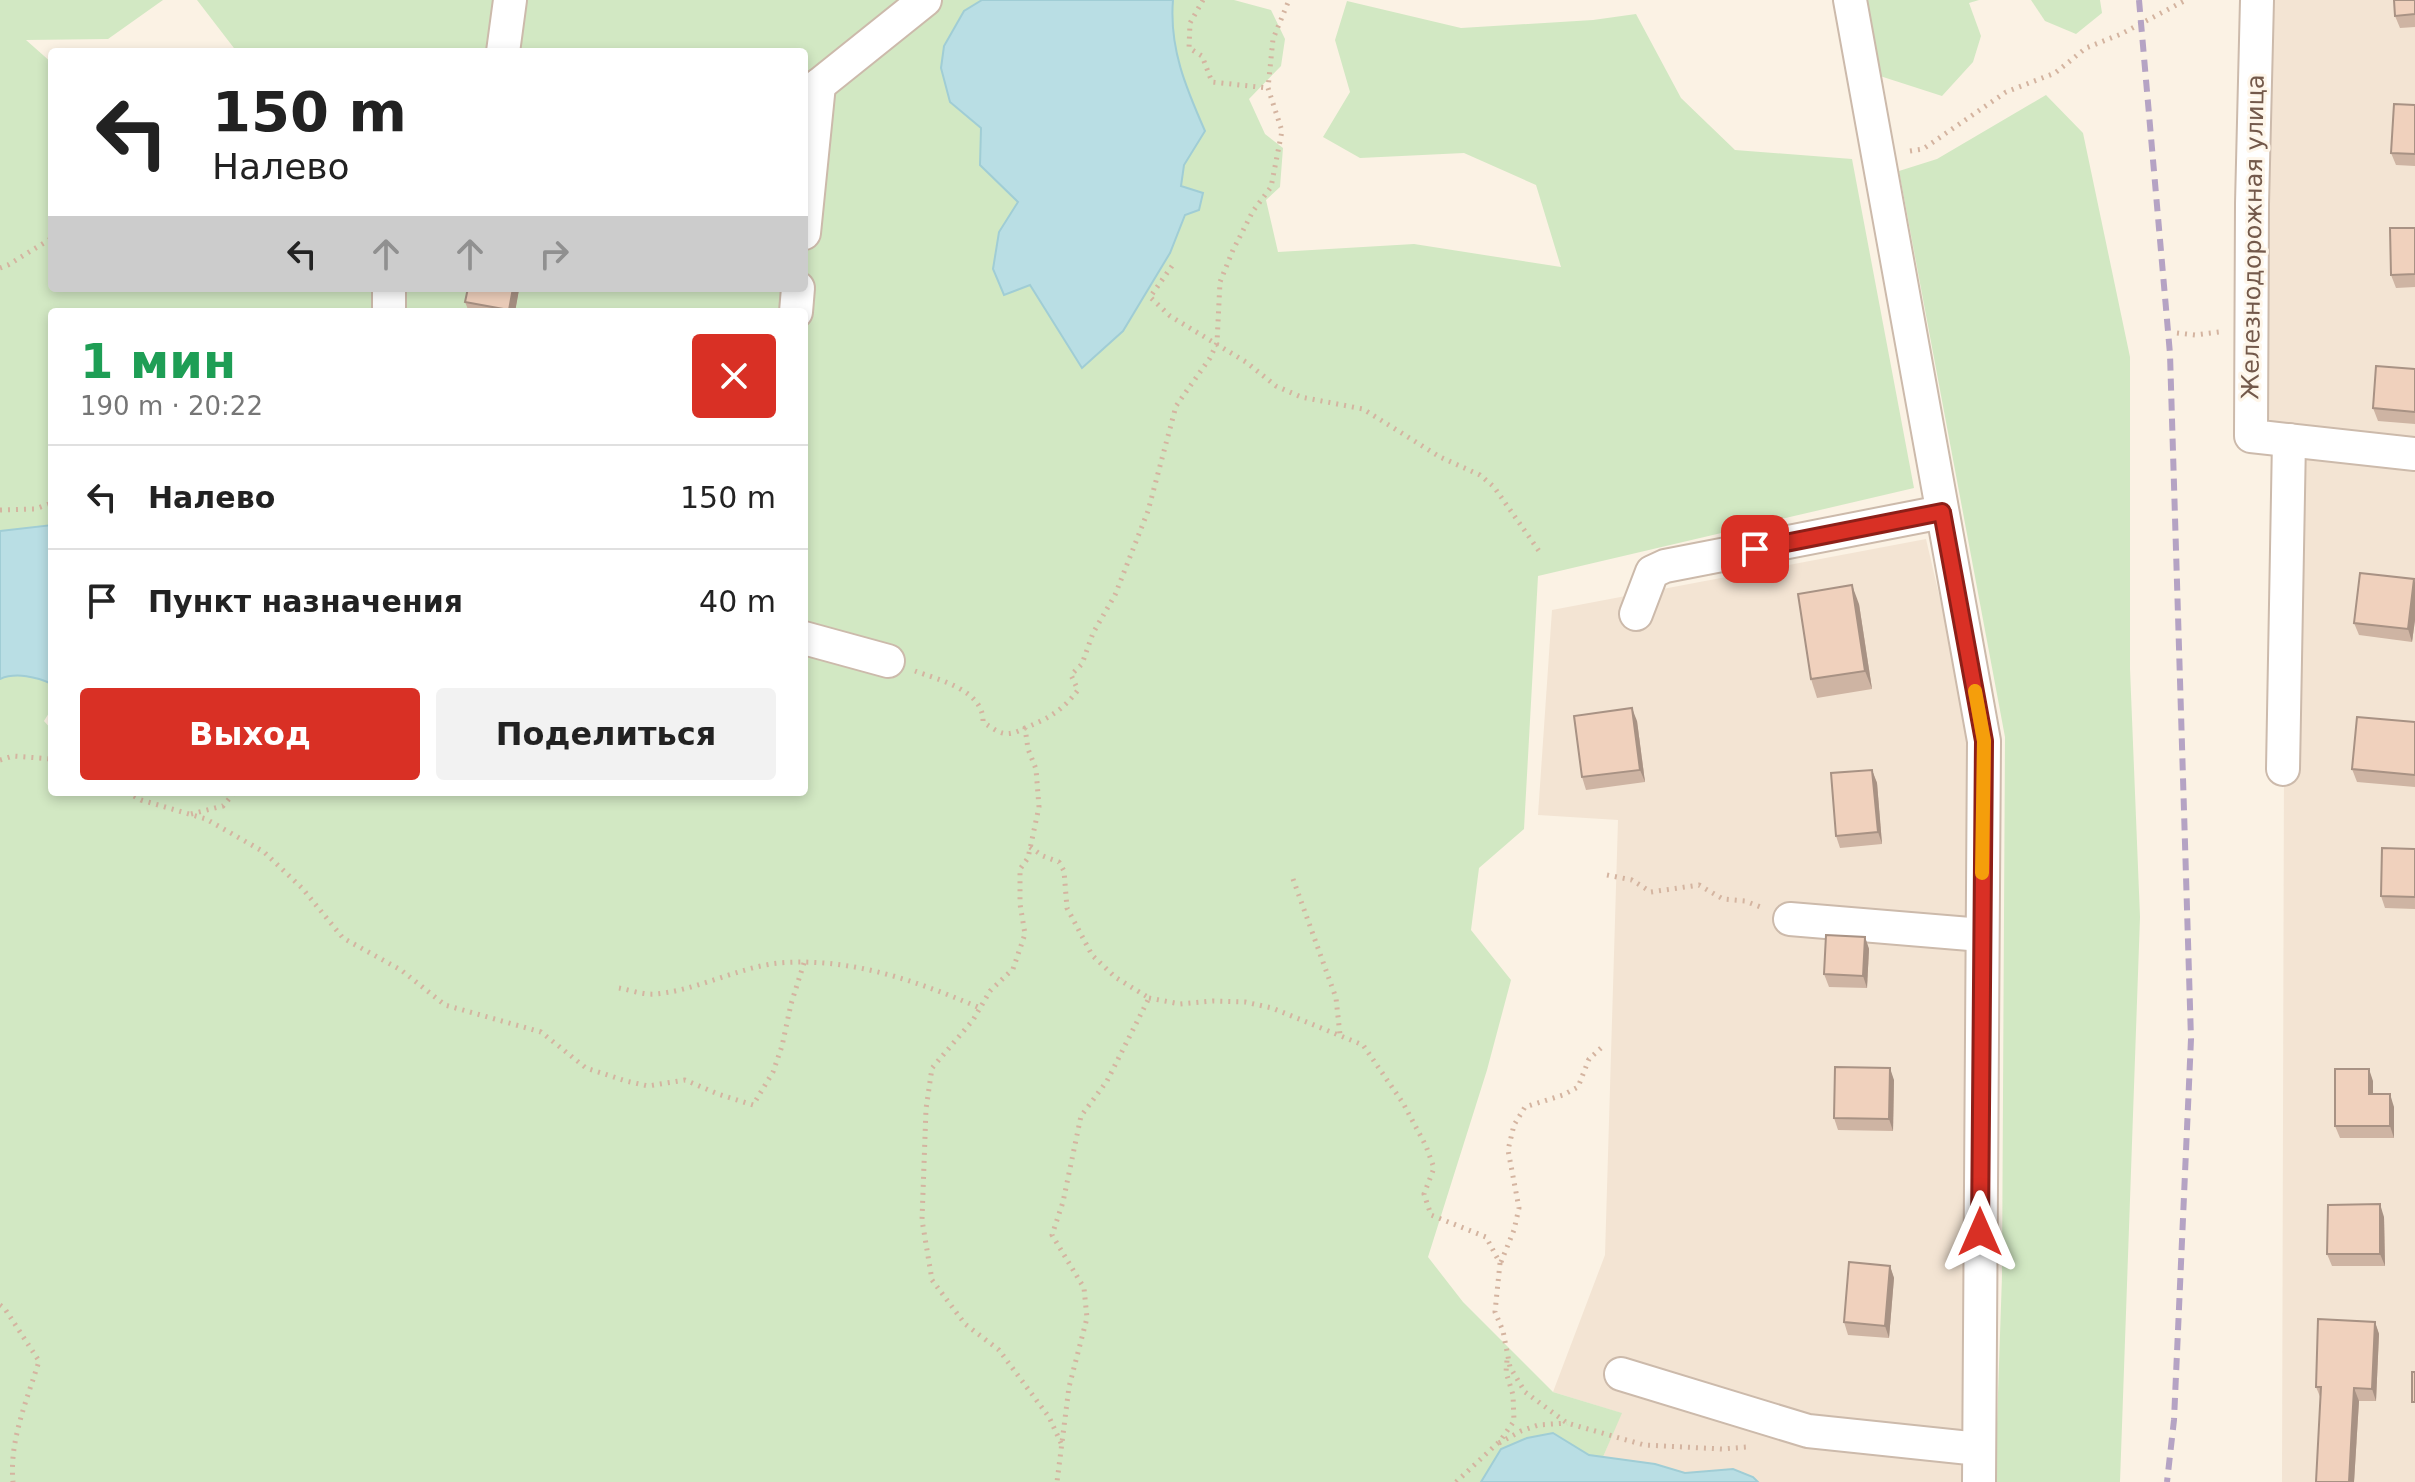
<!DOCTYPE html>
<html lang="ru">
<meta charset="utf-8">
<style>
body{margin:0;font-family:"DejaVu Sans",sans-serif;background:#f2f2f2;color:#222;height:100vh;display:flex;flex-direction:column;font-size:30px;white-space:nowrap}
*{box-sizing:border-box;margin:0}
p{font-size:26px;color:#767676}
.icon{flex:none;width:44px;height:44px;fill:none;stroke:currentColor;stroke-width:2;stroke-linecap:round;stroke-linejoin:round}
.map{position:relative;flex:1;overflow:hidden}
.sheet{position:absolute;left:48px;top:308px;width:760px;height:488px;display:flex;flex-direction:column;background:#fff;border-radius:8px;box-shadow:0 4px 12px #0003}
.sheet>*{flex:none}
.guide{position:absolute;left:48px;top:48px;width:760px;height:244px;border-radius:8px;box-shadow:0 4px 12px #0003;background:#fff;color:#222;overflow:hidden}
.pin{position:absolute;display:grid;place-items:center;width:68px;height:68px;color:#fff;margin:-34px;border-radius:16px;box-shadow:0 4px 12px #0006}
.me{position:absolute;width:88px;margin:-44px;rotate:0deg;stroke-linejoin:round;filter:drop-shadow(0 0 6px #0008)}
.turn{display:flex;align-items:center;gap:28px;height:168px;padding:0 32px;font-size:36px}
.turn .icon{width:104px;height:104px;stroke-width:2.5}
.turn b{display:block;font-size:56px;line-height:68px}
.lanes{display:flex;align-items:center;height:76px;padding:0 32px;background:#0003;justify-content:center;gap:40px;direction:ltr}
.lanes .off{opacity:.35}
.round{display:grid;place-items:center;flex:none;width:84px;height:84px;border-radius:8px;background:#f2f2f2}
.head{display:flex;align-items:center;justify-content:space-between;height:136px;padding:0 32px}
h1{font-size:48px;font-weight:700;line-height:60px;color:#1e9e55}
.action{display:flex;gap:16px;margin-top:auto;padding:16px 32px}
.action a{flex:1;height:92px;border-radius:8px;background:#d93025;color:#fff;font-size:32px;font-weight:700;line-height:92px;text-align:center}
.action a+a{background:#f2f2f2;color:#222}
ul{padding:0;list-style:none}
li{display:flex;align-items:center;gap:24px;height:104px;padding:0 32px;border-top:2px solid #e0e0e0}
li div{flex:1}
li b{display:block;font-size:30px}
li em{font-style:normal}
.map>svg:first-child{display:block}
</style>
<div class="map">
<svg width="2415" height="1482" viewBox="0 0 2415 1482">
<rect width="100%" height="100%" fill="#fbf2e4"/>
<g fill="#f3e4d3">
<path d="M 2257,0 L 2415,0 L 2415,1482 L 2282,1482 L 2284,759 L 2289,444 L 2251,436 Z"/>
<path d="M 1926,539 L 1971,732 L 1969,1214 L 1963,1482 L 1758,1482 L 1753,1477 L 1733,1469 L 1685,1473 L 1655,1464 L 1603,1457 L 1621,1413 L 1553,1392 L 1605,1255 L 1618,820 L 1538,815 L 1552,610 Z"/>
</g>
<g fill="#d2e8c3">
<path d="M 0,0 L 163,0 L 108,39 L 26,40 L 52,63 L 52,288 L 804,288 L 804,52 L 237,52 L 197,0 L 982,0 L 964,11 L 944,46 L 950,102 L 982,128 L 1002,185 L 1018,202 L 999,232 L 1052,317 L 1123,331 L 1170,253 L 1185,215 L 1199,210 L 1203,194 L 1181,187 L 1184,165 L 1205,131 C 1186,88 1169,48 1173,0 L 1234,0 L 1271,10 L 1285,39 L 1281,66 L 1249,99 L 1265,134 L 1283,148 L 1280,187 L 1266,200 L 1278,252 L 1414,244 L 1561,267 L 1536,185 L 1464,153 L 1360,158 L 1323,137 L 1350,92 L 1335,40 L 1347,1 L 1461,28 L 1593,20 L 1636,14 L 1681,98 L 1735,150 L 1852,159 L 1914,488 L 1538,576 L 1524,829 L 1479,868 L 1471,930 L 1511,980 L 1487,1070 L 1428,1257 L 1463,1302 L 1553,1392 L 1622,1413 L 1603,1457 L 1589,1455 L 1553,1433 L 1501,1449 L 1481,1482 L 0,1482 L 0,679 C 16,672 37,677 52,684 L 52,708 L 44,721 L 52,730 L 52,792 L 804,792 L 804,312 L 52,312 L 52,525 L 0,531 Z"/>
<path d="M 1867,0 L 1979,0 L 1969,3 L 1981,36 L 1973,62 L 1942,96 L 1880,76 Z"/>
<path d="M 2031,0 L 2100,0 L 2102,13 L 2076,34 L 2045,21 Z"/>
<path d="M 2046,95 L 2083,133 L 2130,357 L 2130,669 L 2140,917 L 2120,1482 L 1995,1482 L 2002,1276 L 2005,737 L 1899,171 L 1937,159 Z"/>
</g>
<g fill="#b9dee4" stroke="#a0cdd5" stroke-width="2">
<path d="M 982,0 L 1173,0 C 1169,48 1186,88 1205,131 L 1184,165 L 1181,186 L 1203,193 L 1199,210 L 1185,215 L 1170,253 L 1123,331 L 1082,368 L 1030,285 L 1004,295 L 993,269 L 999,232 L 1018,202 L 980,165 L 981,128 L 950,102 L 941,68 L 944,46 L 964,11 Z"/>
<path d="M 52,525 L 52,684 C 37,677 16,672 0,679 L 0,531 Z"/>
<path d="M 1553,1433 L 1589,1455 L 1655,1464 L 1685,1473 L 1733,1469 L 1753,1477 L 1758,1482 L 1481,1482 L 1501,1449 L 1527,1438 Z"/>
</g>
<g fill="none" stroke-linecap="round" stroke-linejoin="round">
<g stroke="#ccbaab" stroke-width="36">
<g id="minor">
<path d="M 1850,0 L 1984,741 L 1979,1482"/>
<path d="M 2257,0 L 2252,204 L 2251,436 L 2415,454"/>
<path d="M 503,52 L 510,0"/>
<path d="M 804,97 L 925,0"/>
<path d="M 804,233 L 819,85"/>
<path d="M 389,312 L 389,288"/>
<path d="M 796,312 L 798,288"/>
<path d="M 1636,614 L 1652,572 L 1665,566 L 1942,512"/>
<path d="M 804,638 L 888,661"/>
<path d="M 2283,769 L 2289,440"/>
<path d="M 1790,919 L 1982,935"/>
<path d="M 1621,1374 L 1808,1431 L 1979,1449"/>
</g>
</g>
<g stroke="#d4b4a0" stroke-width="5" stroke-dasharray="2 6" stroke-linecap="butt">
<path d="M 1203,0 L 1190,23 L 1189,48 L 1202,56 L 1212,82 L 1268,88"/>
<path d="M 1910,151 L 1923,149 L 2006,92 L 2055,73 L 2086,48 L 2121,34 L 2186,0"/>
<path d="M 1172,266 L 1150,297 L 1170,316 L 1246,362 L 1276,386 L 1301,397 L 1363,409 L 1440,457 L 1480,475 L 1494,487 L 1539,551"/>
<path d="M 0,268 L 8,265 L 52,238"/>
<path d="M 2177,333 L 2195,335 L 2219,332"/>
<path d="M 0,510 L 35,509 L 52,503"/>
<path d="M 915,671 C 939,680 984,690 983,722 C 1001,734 1005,738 1025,728"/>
<path d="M 0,760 L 13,756 L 52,759"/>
<path d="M 127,792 L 141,800 L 206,819 L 264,852 L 302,888 L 343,938 L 401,970 L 445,1005 L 541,1032 L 586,1068 L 626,1081 L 648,1086 L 685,1080 L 718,1094 L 753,1105 L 773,1072 L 782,1046 L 791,1004 L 804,963"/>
<path d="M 191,814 L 223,806 L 235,792"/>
<path d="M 1030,847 L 1043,856 L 1059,862 L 1064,871 L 1067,908 L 1092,955 L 1115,977 L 1149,998 L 1107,1081 L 1081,1116 L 1063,1202 L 1052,1235 L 1084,1288 L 1087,1318 L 1069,1387 L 1057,1482"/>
<path d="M 1607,875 L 1632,880 L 1651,892 L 1699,885 L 1723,899 L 1745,901 L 1763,908"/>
<path d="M 1293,879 L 1336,998 L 1340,1035"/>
<path d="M 619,988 C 630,990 643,995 655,994 C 695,991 739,967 779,963 C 850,957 917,981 980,1008"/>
<path d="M 1149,998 L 1180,1004 L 1213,1001 L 1245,1002 L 1272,1008 L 1363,1045 L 1403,1103 L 1426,1146 L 1434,1168 L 1424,1194 L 1431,1215 L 1486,1237 L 1500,1263 L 1495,1312 L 1503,1331 L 1510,1367 L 1525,1392 L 1567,1423 L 1644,1445 L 1722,1449 L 1747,1447"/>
<path d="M 1501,1262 L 1514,1230 L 1519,1208 L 1508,1150 L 1514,1125 L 1525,1107 L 1563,1095 L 1578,1087 L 1589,1059 L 1601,1048"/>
<path d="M 0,1305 L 5,1309 L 39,1361 C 27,1400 9,1441 13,1482"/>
<path d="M 1061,1443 L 1049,1417 L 999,1350 L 965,1324 L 932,1280 L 922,1220 L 926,1109 L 932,1068 L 973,1020 L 990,991 L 1013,969 L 1025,934 L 1020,904 L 1020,869 L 1028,858 L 1039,807 L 1036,769 L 1028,749 L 1025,728 C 1049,718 1062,711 1078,690 L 1071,675 L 1082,664 L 1093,633 L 1115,595 L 1148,511 L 1176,406 L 1210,358 L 1217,343 L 1220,282 L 1233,250 L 1253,211 L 1271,187 L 1282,131 L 1268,88 L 1273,39 L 1289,0"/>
<path d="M 1499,1443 L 1521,1431 L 1538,1425 L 1567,1423"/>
<path d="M 1456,1482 L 1500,1441 L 1514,1421 L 1513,1395 L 1506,1372 L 1507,1360"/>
</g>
<use href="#minor" stroke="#fff" stroke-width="32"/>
<path stroke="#b5a3c4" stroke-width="6" stroke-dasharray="12 8" stroke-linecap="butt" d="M 2139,0 L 2170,354 L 2191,1039 L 2174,1420 L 2167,1482"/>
</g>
<g fill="#ceb4a3">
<path d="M 2415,0 L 2415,27 L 2400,28 L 2395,16 Z"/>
<path d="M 2415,105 L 2415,166 L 2396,165 L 2391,153 Z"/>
<path d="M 2415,228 L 2415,287 L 2396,288 L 2391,275 Z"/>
<path d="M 468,288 L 519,288 L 515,312 L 469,312 L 465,302 Z"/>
<path d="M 2415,369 L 2415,424 L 2378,421 L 2373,408 Z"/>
<path d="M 2414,579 L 2415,583 L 2415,620 L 2412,642 L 2359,635 L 2354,623 Z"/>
<path d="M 1859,604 L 1872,689 L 1817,698 L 1811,679 Z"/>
<path d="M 1637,721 L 1645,782 L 1586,790 L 1582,777 Z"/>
<path d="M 2415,722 L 2415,787 L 2357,782 L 2352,769 Z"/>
<path d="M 1872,770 L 1877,783 L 1882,844 L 1840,848 L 1836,836 Z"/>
<path d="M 2415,849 L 2415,909 L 2385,908 L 2381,896 Z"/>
<path d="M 1865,937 L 1869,949 L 1867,988 L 1829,987 L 1824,974 Z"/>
<path d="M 1894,1080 L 1893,1131 L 1838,1130 L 1834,1118 Z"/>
<path d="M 2373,1081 L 2373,1094 L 2394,1107 L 2394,1138 L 2340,1138 L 2335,1126 Z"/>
<path d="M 2384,1217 L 2385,1266 L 2332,1266 L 2327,1254 Z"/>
<path d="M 1890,1266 L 1894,1278 L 1889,1338 L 1848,1335 L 1844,1322 Z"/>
<path d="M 2375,1322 L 2379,1334 L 2376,1401 L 2359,1401 L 2354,1482 L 2316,1482 L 2321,1399 L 2316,1387 Z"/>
</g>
<g fill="#a89284">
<path d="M 513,288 L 519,288 L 519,290 L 515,312 L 509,312 Z"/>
<path d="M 2414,579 L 2415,583 L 2415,620 L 2412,642 L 2408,629 Z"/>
<path d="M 1852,585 L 1859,604 L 1872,689 L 1865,671 Z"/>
<path d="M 1632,708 L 1637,721 L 1645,782 L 1640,770 Z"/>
<path d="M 1872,770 L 1877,783 L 1882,844 L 1878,832 Z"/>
<path d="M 1865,937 L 1869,949 L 1867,988 L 1863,976 Z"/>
<path d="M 1890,1068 L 1894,1080 L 1893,1131 L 1889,1119 Z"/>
<path d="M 2369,1069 L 2373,1081 L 2373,1107 L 2369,1094 Z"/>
<path d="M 2390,1094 L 2394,1107 L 2394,1138 L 2390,1126 Z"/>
<path d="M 2380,1204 L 2384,1217 L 2385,1266 L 2380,1254 Z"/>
<path d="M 1890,1266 L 1894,1278 L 1889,1338 L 1885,1326 Z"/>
<path d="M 2375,1322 L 2379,1334 L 2376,1401 L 2372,1389 Z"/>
<path d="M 2354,1388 L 2359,1401 L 2354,1482 L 2349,1482 Z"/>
</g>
<g fill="#f0d1bd" stroke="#a89284" stroke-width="2">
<path d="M 2394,0 L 2415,0 L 2415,14 L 2395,16 Z"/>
<path d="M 2394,104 L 2415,105 L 2415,154 L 2391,153 Z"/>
<path d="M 2390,228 L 2415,228 L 2415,274 L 2391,275 Z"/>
<path d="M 468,288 L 513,288 L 509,310 L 465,302 Z"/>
<path d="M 2376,366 L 2415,369 L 2415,412 L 2373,408 Z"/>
<path d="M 2360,573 L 2414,579 L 2408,629 L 2354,623 Z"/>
<path d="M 1852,585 L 1865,671 L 1811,679 L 1798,594 Z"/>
<path d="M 1632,708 L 1640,770 L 1582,777 L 1574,716 Z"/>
<path d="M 2357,717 L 2415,722 L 2415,775 L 2352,769 Z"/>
<path d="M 1872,770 L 1878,832 L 1836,836 L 1831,773 Z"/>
<path d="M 2382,848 L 2415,849 L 2415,897 L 2381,896 Z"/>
<path d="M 1826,935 L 1865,937 L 1863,976 L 1824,974 Z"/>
<path d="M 1835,1067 L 1890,1068 L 1889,1119 L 1834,1118 Z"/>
<path d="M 2335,1069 L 2369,1069 L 2369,1094 L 2390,1094 L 2390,1126 L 2335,1126 Z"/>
<path d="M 2380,1204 L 2380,1254 L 2327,1254 L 2328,1205 Z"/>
<path d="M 1849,1262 L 1890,1266 L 1885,1326 L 1844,1322 Z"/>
<path d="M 2318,1319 L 2375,1322 L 2372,1389 L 2354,1388 L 2349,1482 L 2316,1482 L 2321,1387 L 2316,1387 Z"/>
<rect x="2412" y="1372" width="3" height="30"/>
</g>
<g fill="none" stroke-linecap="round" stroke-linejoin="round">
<g stroke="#8d1f18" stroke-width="20">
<path id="route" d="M 1755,549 L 1942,512 L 1984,741 L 1980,1232"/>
</g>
<use href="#route" stroke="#d93025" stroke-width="14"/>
<path stroke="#f59e0b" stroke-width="14" d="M 1975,691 L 1984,741 L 1982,873"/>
</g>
<g text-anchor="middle" stroke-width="6" stroke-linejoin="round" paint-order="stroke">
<g font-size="24" fill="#73594b" stroke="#fef6ea">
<text transform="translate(2253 237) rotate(-89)" y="8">Железнодорожная улица</text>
</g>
</g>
</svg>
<div class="pin" style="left:1755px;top:549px;background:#d93025"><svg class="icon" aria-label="arrive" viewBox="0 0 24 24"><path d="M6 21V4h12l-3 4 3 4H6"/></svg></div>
<svg class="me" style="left:1980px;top:1232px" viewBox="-20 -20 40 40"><path d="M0-17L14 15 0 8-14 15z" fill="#d93025" stroke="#fff" stroke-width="4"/></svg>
<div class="guide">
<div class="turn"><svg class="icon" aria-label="left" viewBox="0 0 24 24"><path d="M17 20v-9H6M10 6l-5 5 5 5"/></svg><div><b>150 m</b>Налево</div></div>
<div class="lanes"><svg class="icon" aria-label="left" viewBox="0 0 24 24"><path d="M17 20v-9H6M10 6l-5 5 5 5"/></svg><svg class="icon off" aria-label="ahead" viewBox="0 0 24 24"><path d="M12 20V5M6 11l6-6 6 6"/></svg><svg class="icon off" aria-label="ahead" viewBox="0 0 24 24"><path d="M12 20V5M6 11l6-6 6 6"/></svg><svg class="icon off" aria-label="right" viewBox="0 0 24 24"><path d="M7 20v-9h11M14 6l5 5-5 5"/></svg></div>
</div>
<section class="sheet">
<div class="head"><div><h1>1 мин</h1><p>190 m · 20:22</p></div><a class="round" style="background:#d93025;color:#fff"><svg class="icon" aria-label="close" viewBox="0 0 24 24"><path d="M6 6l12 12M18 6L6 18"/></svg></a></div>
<ul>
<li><svg class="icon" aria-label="left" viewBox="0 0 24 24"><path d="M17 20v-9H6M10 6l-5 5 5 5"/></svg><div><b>Налево</b></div><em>150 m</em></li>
<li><svg class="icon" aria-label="arrive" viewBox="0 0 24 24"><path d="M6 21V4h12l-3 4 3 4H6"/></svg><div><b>Пункт назначения</b></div><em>40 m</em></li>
</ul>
<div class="action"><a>Выход</a><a>Поделиться</a></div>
</section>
</div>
